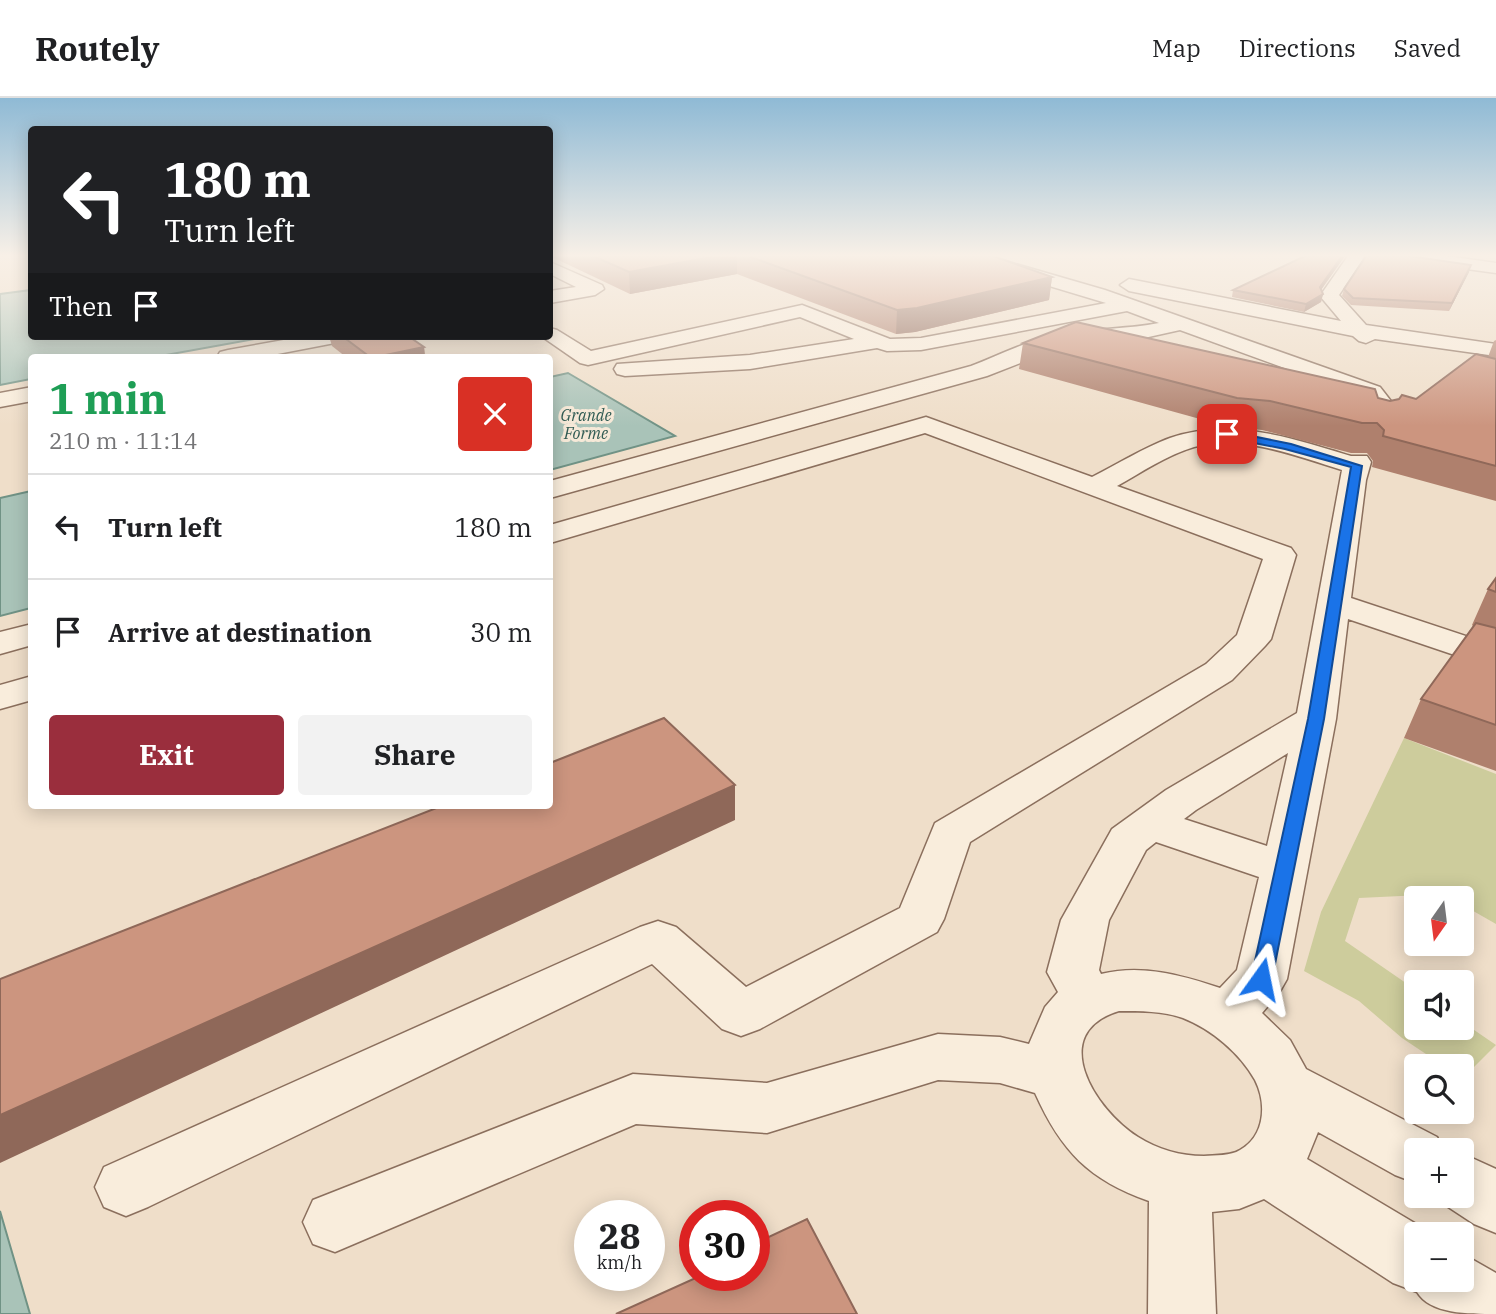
<!DOCTYPE html>
<meta charset="utf-8">
<style>
body{margin:0;font-family:"IBM Plex Serif",serif;background:#f2f2f2;color:#202124;height:100vh;display:flex;flex-direction:column;font-size:26px;white-space:nowrap}
*{box-sizing:border-box;margin:0}
p{font-size:23px;color:#757577}
.icon{flex:none;width:38px;height:38px;fill:none;stroke:currentColor;stroke-width:2;stroke-linecap:round;stroke-linejoin:round}
.map{position:relative;flex:1;overflow:hidden}
.details{position:absolute;left:28px;top:256px;width:525px;height:455px;display:flex;flex-direction:column;background:#fff;border-radius:7px;box-shadow:0 4px 18px #0003}
.details>*{flex:none}
.guide{position:absolute;left:28px;top:28px;width:525px;height:214px;border-radius:7px;box-shadow:0 4px 18px #0003;background:#202124;color:#fff;overflow:hidden}
.needle{width:46px;rotate:194deg}
.tools{position:absolute;left:1404px;top:788px;display:grid;gap:14px}
.tools a{display:grid;place-items:center;width:70px;height:70px;border-radius:7px;background:#fff;box-shadow:0 4px 18px #0003;font-size:35px}
.speed{position:absolute;left:574px;top:1102px;display:flex;gap:14px;font-size:35px;font-weight:700;text-align:center}
.speed>*{display:grid;place-content:center;width:91px;height:91px;border-radius:50%;background:#fff;box-shadow:0 4px 18px #0003;line-height:1}
.speed small{font-size:18px;font-weight:400}
.speed .limit{border:10px solid #d22;background:#fff;color:#111}
.pin{position:absolute;display:grid;place-items:center;width:60px;height:60px;color:#fff;margin:-30px;border-radius:14px;box-shadow:0 4px 10px #0006}
.me{position:absolute;width:77px;margin:-38px;rotate:12deg;stroke-linejoin:round;filter:drop-shadow(0 0 5px #0008)}
.turn{display:flex;align-items:center;gap:24px;height:147px;padding:0 21px;font-size:32px}
.turn .icon{width:91px;height:91px;stroke-width:2.5}
.turn b{display:block;font-size:49px;line-height:60px}
.then{display:flex;align-items:center;height:66px;padding:0 21px;background:#0003;gap:14px;font-size:26px}
.round{display:grid;place-items:center;flex:none;width:74px;height:74px;border-radius:7px;background:#f2f2f2}
.headline{display:flex;align-items:center;justify-content:space-between;height:119px;padding:0 21px}
h1{font-size:42px;font-weight:800;line-height:52px;color:#1e9e55}
.cta{display:flex;gap:14px;margin-top:auto;padding:14px 21px}
.cta a{flex:1;height:80px;border-radius:7px;background:#9a2e3d;color:#fff;font-size:28px;font-weight:800;line-height:80px;text-align:center}
.cta a+a{background:#f2f2f2;color:#202124}
ul{padding:0;list-style:none}
li{display:flex;align-items:center;gap:21px;height:105px;padding:0 21px;border-top:2px solid #e0e0e0}
li div{flex:1}
li b{display:block;font-size:26px}
li em{font-style:normal}
header{display:flex;align-items:center;gap:42px;box-sizing:border-box;height:98px;padding:0 35px;background:#fff;border-bottom:2px solid #e0e0e0}
header strong{font-size:33px}
nav{display:flex;gap:38px;margin-inline-start:auto;font-size:24px}
.map>svg:first-child{display:block}
</style>
<header>
<strong>Routely</strong>
<nav><a>Map</a><a>Directions</a><a>Saved</a></nav>
</header>
<div class="map">
<svg width="1496" height="1216" viewBox="0 0 1496 1216">
<rect width="100%" height="100%" fill="#efdec9"/>
<path fill="#cdcc9c" d="M 1404,640 L 1496,676 L 1496,826 L 1461,806 L 1461,800 L 1450,800 L 1443,796 L 1359,800 L 1345,843 L 1416,892 L 1416,929 L 1461,929 L 1461,923 L 1496,947 L 1463,980 L 1461,968 L 1444,968 L 1402,940 L 1359,903 L 1304,873 L 1321,814 Z"/>
<g fill="#a9c3b8" stroke="#709285" stroke-width="2">
<path d="M 31,192 L 32,238 L 271,238 L 155,259 L 32,259 L 31,281 L 0,287 L 0,196 Z"/>
<path d="M 568,275 L 675,338 L 550,372 L 550,279 Z"/>
<path d="M 31,393 L 31,510 L 0,518 L 0,400 Z"/>
<path d="M 0,1113 L 30,1216 L 0,1216 Z"/>
</g>
<g fill="none" stroke-linecap="round" stroke-linejoin="round">
<g stroke="#8b6f5d" stroke-width="3">
<g id="minor">
<path d="M 961,158 L 988,158 L 1105,192 L 1380,289 L 1394,307 L 1391,312 C 1376,316 1372,310 1364,299 L 1180,232 L 1135,242 L 1067,247 L 987,278 L 550,400 L 550,383 L 971,268 C 1002,256 1034,239 1068,235 C 1098,230 1129,231 1159,225 L 1127,213 L 921,252 L 887,253 L 877,250 L 750,271 L 625,278 L 617,276 L 614,271 L 617,266 L 750,257 L 854,241 L 800,219 L 588,267 L 580,265 L 541,238 L 550,238 L 550,230 L 557,232 L 591,253 L 802,207 L 890,241 L 921,240 L 1106,205 L 963,162 Z"/>
<path d="M 1348,158 L 1365,158 L 1339,197 L 1366,227 L 1496,246 L 1496,258 L 1375,241 L 1366,245 L 1359,243 L 1353,238 L 1129,193 L 1120,187 L 1129,181 L 1341,223 L 1320,198 Z"/>
<path d="M 1400,158 L 1447,158 L 1496,165 L 1496,175 L 1408,163 Z"/>
<path d="M 550,164 L 602,187 L 604,191 L 595,197 L 550,205 L 550,193 L 576,189 L 550,176 Z"/>
<path d="M 306,238 L 350,238 L 347,242 L 340,244 L 262,259 L 217,259 L 220,254 L 228,252 Z"/>
<path d="M 32,289 L 32,303 L 0,309 L 0,295 Z"/>
<path d="M 926,319 L 1092,379 C 1118,366 1143,350 1170,340 C 1231,319 1292,340 1351,358 L 1367,358 L 1371,364 L 1366,382 L 1351,500 L 1496,548 L 1496,571 L 1348,521 L 1336,621 L 1287,881 L 1279,895 L 1262,915 L 1290,942 L 1306,971 L 1437,1039 L 1443,1052 L 1416,1052 L 1416,1085 L 1395,1077 L 1318,1034 L 1307,1061 L 1433,1136 L 1416,1136 L 1416,1181 L 1461,1181 L 1461,1155 L 1496,1175 L 1496,1216 C 1468,1216 1430,1216 1417,1194 L 1393,1185 L 1264,1101 L 1239,1111 L 1212,1114 L 1216,1216 L 1148,1216 L 1149,1103 C 1089,1082 1061,1053 1035,995 L 1000,985 L 938,982 L 767,1035 L 636,1026 L 335,1154 L 313,1146 L 303,1124 L 313,1102 L 633,976 L 767,985 L 938,936 L 1000,939 L 1029,946 L 1045,909 L 1058,894 L 1047,874 L 1061,822 L 1112,731 L 1166,692 L 1297,615 L 1342,372 C 1296,358 1243,336 1194,349 C 1167,357 1142,374 1117,388 L 1291,450 L 1296,457 L 1271,541 L 1265,548 L 1232,582 L 970,744 L 944,821 L 937,834 L 760,931 L 741,938 L 722,931 L 652,866 L 148,1109 L 126,1118 L 104,1109 L 95,1089 L 104,1069 L 640,829 L 658,823 L 676,829 L 746,889 L 900,810 L 935,725 L 1206,566 L 1237,537 L 1263,461 L 925,335 L 550,445 L 550,427 ZM 1288,655 L 1267,748 L 1184,721 L 1196,712 ZM 1156,744 L 1259,779 L 1237,872 L 1220,890 C 1181,877 1142,866 1101,876 L 1099,872 L 1109,822 L 1146,752 ZM 1119,913 C 1140,913 1163,913 1183,920 C 1211,931 1240,955 1255,982 C 1267,1006 1265,1038 1240,1052 C 1231,1058 1215,1057 1204,1058 C 1180,1058 1157,1051 1138,1039 C 1095,1012 1046,935 1119,913 Z"/>
<path d="M 32,526 L 32,547 L 0,556 L 0,534 Z"/>
<path d="M 32,578 L 32,602 L 0,611 L 0,587 Z"/>
<path d="M 1461,1055 L 1496,1071 L 1496,1135 L 1474,1126 L 1439,1103 L 1437,1097 L 1461,1097 Z"/>
</g>
</g>
<use href="#minor" fill="#f9eddc" fill-rule="evenodd"/>
</g>
<g fill="#af806d">
<path d="M 550,158 L 993,158 L 1052,179 L 1049,202 L 915,234 L 896,236 L 737,176 L 630,196 Z"/>
<path d="M 1305,158 L 1345,158 L 1321,192 L 1323,196 L 1321,204 L 1304,214 L 1232,199 L 1233,192 Z"/>
<path d="M 1469,174 L 1449,213 L 1351,207 L 1342,198 L 1344,191 Z"/>
<path d="M 329,238 L 408,238 L 424,249 L 425,259 L 346,259 L 332,248 Z"/>
<path d="M 1496,242 L 1496,403 L 1372,369 L 1373,363 L 1367,355 L 1351,355 L 1262,332 L 1229,329 L 1019,271 L 1023,245 L 1378,300 L 1390,303 L 1416,301 L 1488,259 L 1494,243 Z"/>
<path d="M 1496,480 L 1496,673 L 1404,640 L 1421,601 L 1473,528 L 1472,527 L 1488,491 Z"/>
</g>
<g fill="#8f6859">
<path d="M 717,158 L 737,158 L 737,176 L 630,196 L 629,174 Z"/>
<path d="M 1342,158 L 1345,158 L 1318,196 L 1320,189 Z"/>
<path d="M 1471,167 L 1469,174 L 1449,213 L 1452,205 Z"/>
<path d="M 1052,179 L 1049,202 L 915,234 L 896,236 L 897,212 Z"/>
<path d="M 1323,196 L 1321,204 L 1304,214 L 1306,206 Z"/>
<path d="M 424,249 L 425,259 L 376,259 Z"/>
<path d="M 735,687 L 735,722 L 0,1065 L 0,1017 Z"/>
</g>
<g fill="#cc957f" stroke="#8f6859" stroke-width="2">
<path d="M 593,158 L 717,158 L 629,174 Z"/>
<path d="M 748,158 L 993,158 L 1052,179 L 917,210 L 897,212 Z"/>
<path d="M 1305,158 L 1342,158 L 1320,189 L 1323,196 L 1306,206 L 1233,192 Z"/>
<path d="M 1366,158 L 1409,158 L 1471,167 L 1452,205 L 1353,200 L 1344,191 Z"/>
<path d="M 1076,224 L 1375,291 L 1378,300 L 1390,303 L 1399,301 L 1402,297 L 1416,301 L 1476,256 L 1496,261 L 1496,368 L 1383,338 L 1384,332 L 1377,325 L 1362,325 L 1270,303 L 1237,300 L 1023,245 Z"/>
<path d="M 342,238 L 408,238 L 424,249 L 376,259 L 370,259 Z"/>
<path d="M 1496,480 L 1496,494 L 1488,491 Z"/>
<path d="M 1476,525 L 1496,530 L 1496,627 L 1421,601 Z"/>
<path d="M 664,620 L 735,687 L 0,1017 L 0,881 L 444,707 L 550,707 L 550,665 Z"/>
<path d="M 807,1121 L 857,1216 L 616,1216 L 700,1178 L 754,1178 L 754,1146 Z"/>
</g>
<linearGradient id="sky" x2="0" y2="1"><stop stop-color="#8fbad5"/><stop offset="0.48" stop-color="#f8f0e7"/><stop offset="1" stop-color="#f8f0e7" stop-opacity="0"/></linearGradient>
<rect width="1496" height="328" fill="url(#sky)"/>
<path fill="#1a73e8" stroke="#114b97" stroke-width="2" d="M 1227,333 L 1291,346 L 1362,368 L 1324,621 L 1272,881 L 1269,887 L 1261,890 L 1254,887 L 1251,881 L 1308,621 L 1351,369 L 1285,351 L 1223,339 L 1223,334 Z"/>
<g text-anchor="middle" stroke-width="6" stroke-linejoin="round" paint-order="stroke">
<g font-size="16" font-style="italic" fill="#305b53" stroke="#f6e9d8">
<text x="586" y="323">Grande<tspan x="586" dy="18">Forme</tspan></text>
</g>
</g>
</svg>
<div class="tools">
<a><svg class="needle" viewBox="-14 -14 28 28"><path d="M0-13l5 13h-10z" fill="#e53935"/><path d="M0 13l5-13h-10z" fill="#757577"/></svg></a>
<a><svg class="icon" aria-label="sound" viewBox="0 0 24 24"><path d="M4 9h4l5-4v14l-5-4H4zM17 9q2 3 0 6"/></svg></a>
<a><svg class="icon" aria-label="search" viewBox="0 0 24 24"><circle cx="10" cy="10" r="6"/><path d="M15 15l6 6"/></svg></a>
<a>+</a>
<a>−</a>
</div>
<div class="speed"><div>28<small>km/h</small></div><div class="limit">30</div></div>
<div class="pin" style="left:1227px;top:336px;background:#d93025"><svg class="icon" aria-label="arrive" viewBox="0 0 24 24"><path d="M6 21V4h12l-3 4 3 4H6"/></svg></div>
<svg class="me" style="left:1261px;top:881px" viewBox="-20 -20 40 40"><path d="M0-17L14 15 0 8-14 15z" fill="#1a73e8" stroke="#fff" stroke-width="4"/></svg>
<div class="guide">
<div class="turn"><svg class="icon" aria-label="left" viewBox="0 0 24 24"><path d="M17 20v-9H6M10 6l-5 5 5 5"/></svg><div><b>180 m</b>Turn left</div></div>
<div class="then">Then<svg class="icon" aria-label="arrive" viewBox="0 0 24 24"><path d="M6 21V4h12l-3 4 3 4H6"/></svg></div>
</div>
<section class="details">
<div class="headline"><div><h1>1 min</h1><p>210 m · 11:14</p></div><a class="round" style="background:#d93025;color:#fff"><svg class="icon" aria-label="close" viewBox="0 0 24 24"><path d="M6 6l12 12M18 6L6 18"/></svg></a></div>
<ul>
<li><svg class="icon" aria-label="left" viewBox="0 0 24 24"><path d="M17 20v-9H6M10 6l-5 5 5 5"/></svg><div><b>Turn left</b></div><em>180 m</em></li>
<li><svg class="icon" aria-label="arrive" viewBox="0 0 24 24"><path d="M6 21V4h12l-3 4 3 4H6"/></svg><div><b>Arrive at destination</b></div><em>30 m</em></li>
</ul>
<div class="cta"><a>Exit</a><a>Share</a></div>
</section>
</div>
